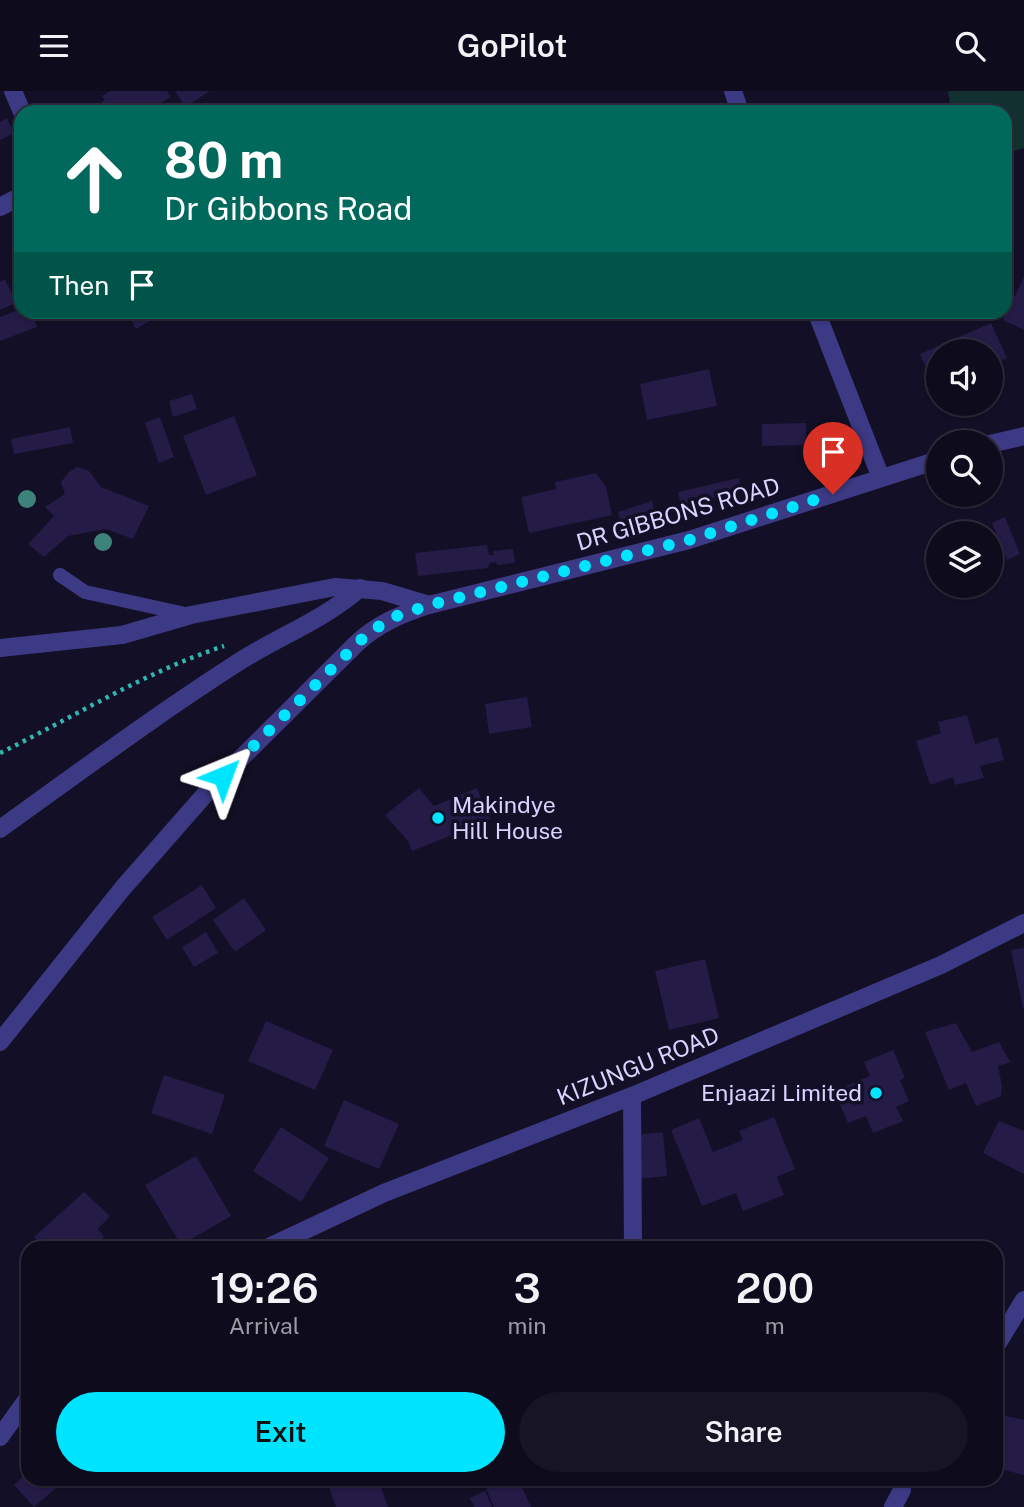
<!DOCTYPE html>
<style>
body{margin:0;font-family:"Public Sans",sans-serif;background:#171425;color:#f1f3f6;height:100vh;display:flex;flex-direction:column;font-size:26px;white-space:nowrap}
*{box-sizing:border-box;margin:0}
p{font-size:23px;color:#9b9ba3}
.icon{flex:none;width:38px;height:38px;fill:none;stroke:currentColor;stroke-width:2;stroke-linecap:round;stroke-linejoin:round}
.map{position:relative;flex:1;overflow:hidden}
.panel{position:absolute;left:21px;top:1150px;width:982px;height:245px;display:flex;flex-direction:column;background:#0e0b1c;border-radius:21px;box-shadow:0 2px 5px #0004,0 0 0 2px #2e2b3b}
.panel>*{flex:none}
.top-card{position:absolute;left:14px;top:14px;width:998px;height:214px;border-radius:21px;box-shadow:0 2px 5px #0004,0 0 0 2px #2e2b3b;background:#00695c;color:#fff;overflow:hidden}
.tools{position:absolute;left:926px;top:248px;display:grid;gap:14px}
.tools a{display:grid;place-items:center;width:77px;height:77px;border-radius:50%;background:#0e0b1c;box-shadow:0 2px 5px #0004,0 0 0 2px #2e2b3b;font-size:35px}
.pin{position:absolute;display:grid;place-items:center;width:60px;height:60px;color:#fff;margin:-72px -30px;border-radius:50% 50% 50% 0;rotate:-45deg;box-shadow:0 0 7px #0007}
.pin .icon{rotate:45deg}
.me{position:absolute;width:77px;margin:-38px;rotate:44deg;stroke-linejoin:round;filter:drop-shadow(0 0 5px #0008)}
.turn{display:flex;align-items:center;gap:24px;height:147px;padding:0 35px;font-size:32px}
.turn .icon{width:91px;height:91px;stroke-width:2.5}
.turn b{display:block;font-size:49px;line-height:60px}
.then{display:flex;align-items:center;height:66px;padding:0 35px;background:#0003;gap:14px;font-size:26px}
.eta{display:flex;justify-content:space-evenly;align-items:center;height:119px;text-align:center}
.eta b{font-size:42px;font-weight:600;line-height:49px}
.primary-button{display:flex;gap:14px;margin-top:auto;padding:14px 35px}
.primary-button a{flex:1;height:80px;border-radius:42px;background:#00e5ff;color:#111;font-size:28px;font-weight:600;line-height:80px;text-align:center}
.primary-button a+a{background:#171425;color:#f1f3f6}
header{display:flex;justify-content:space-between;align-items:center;height:91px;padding:0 35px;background:#0e0b1c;font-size:32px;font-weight:600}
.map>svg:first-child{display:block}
</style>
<header><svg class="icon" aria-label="menu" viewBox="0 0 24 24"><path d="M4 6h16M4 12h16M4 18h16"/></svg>GoPilot<svg class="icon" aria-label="search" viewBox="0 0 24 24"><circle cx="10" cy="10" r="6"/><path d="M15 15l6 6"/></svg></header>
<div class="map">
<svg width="1024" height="1416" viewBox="0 0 1024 1416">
<rect width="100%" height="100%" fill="#130f26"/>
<path fill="#12302f" d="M 948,0 L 1024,0 L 1024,57 L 1008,62 L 1005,60 L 1004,21 L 951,21 Z"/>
<g fill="#241b47">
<path d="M 110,0 L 167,0 L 170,6 L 148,21 L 104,21 L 99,13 L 105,9 L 102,5 Z"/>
<path d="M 175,0 L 210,0 L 185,16 Z"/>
<path d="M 7,27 L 14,42 L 0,49 L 0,31 Z"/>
<path d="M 1024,186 L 1024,239 L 1003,229 Z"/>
<path d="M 5,188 L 16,212 L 0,219 L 0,191 Z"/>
<path d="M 21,218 L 21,220 L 31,220 L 37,236 L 0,250 L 0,226 Z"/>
<path d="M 127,220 L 167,220 L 136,238 Z"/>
<path d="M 991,232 L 1007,267 L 990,274 L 990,261 L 938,261 L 938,297 L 936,298 L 920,263 Z"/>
<path d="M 709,278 L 717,315 L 647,329 L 640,293 Z"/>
<path d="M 192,303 L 197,318 L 173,326 L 169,310 Z"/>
<path d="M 234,325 L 257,384 L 206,404 L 183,345 Z"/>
<path d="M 160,326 L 174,366 L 159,372 L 145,332 Z"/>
<path d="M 806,332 L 806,354 L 762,355 L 762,333 Z"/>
<path d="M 70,336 L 73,352 L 14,363 L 11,348 Z"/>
<path d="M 77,376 L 89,380 L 101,396 L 149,415 L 133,448 L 106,438 L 68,445 L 44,466 L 28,453 L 54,425 L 45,416 L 65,403 L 61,391 L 69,381 Z"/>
<path d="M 596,382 L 606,396 L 612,424 L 529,442 L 521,406 L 556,398 L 555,391 Z"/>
<path d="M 739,387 L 742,401 L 681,414 L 678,401 Z"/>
<path d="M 652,410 L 655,421 L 621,432 L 618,421 Z"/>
<path d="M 1005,426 L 1020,463 L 1007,469 L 992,432 Z"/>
<path d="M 487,454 L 489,464 L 494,464 L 493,460 L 513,458 L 515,472 L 497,474 L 496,471 L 490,472 L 488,477 L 418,485 L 415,462 Z"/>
<path d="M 527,606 L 532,636 L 489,643 L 485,613 Z"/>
<path d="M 967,624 L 975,653 L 998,646 L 1004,669 L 980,675 L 984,687 L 955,694 L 953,686 L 930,694 L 916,650 L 941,642 L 938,631 Z"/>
<path d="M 419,697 L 434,715 L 477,697 L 490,729 L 412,760 L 408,750 L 385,724 Z"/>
<path d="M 202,794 L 216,817 L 167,849 L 152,826 Z"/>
<path d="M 244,807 L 266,839 L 235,861 L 213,829 Z"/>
<path d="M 206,841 L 218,862 L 194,876 L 182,856 Z"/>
<path d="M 1024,857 L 1024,917 L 1023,917 L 1011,859 Z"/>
<path d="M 705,868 L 719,927 L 669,939 L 655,880 Z"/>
<path d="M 266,930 L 333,959 L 315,999 L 248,970 Z"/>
<path d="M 956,932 L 972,961 L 999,951 L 1010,971 L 998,975 L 1002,995 L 1001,1005 L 976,1015 L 966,992 L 949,999 L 925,941 Z"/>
<path d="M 893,959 L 905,987 L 900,989 L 909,1010 L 896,1016 L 903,1030 L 873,1042 L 866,1025 L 848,1032 L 834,1000 L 870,985 L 864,971 Z"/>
<path d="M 164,984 L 225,1004 L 212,1043 L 151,1022 Z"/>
<path d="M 344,1009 L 399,1033 L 379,1078 L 324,1055 Z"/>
<path d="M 774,1026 L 795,1078 L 777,1086 L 784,1104 L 743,1120 L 736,1102 L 702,1115 L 671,1039 L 699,1027 L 713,1061 L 743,1049 L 739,1040 Z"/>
<path d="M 999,1030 L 1024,1040 L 1024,1083 L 983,1062 Z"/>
<path d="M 281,1036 L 329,1067 L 301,1111 L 253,1080 Z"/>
<path d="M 663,1041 L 667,1085 L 638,1088 L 634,1044 Z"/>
<path d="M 196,1065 L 231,1125 L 181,1154 L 145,1094 Z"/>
<path d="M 84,1101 L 110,1125 L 98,1138 L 104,1146 L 93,1157 L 44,1157 L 34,1146 Z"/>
<path d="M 1001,1324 L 1024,1329 L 1024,1384 L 996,1377 L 996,1345 Z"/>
<path d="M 28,1381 L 28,1388 L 48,1388 L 56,1397 L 34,1416 L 14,1394 Z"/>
<path d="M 326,1388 L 378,1388 L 388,1416 L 336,1416 Z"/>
<path d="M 508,1388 L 518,1388 L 531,1416 L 494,1416 L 486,1398 Z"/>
<path d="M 485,1400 L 492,1416 L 474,1416 L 470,1407 Z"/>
</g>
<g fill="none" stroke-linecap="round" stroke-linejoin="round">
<path stroke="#2fb8b0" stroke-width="4.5" stroke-dasharray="3.5 5" stroke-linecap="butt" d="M 0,662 C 74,626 145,581 224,555"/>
<path stroke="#3d3a85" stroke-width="14" d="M 60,484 L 85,501 L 190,524"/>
<g stroke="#3d3a85" stroke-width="18">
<path d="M 13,0 L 22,21"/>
<path d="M 733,0 L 740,21"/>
<path d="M 0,116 L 21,105"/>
<path d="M 816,220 L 881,387"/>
<path d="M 990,353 L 1024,345"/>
<path d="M 0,557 L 122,544 L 191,524 L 335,496 L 382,500 L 429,514"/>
<path d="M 0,738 C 78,682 156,624 237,572 C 277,546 324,529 360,497"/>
<path d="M 0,951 L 122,798 L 208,700 L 356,553 C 377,533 401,523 429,514 L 689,449 L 938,369"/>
<path d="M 632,1005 L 633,1157"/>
<path d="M 267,1157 L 384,1102 L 632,1005 L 941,874 L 1024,832"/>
<path d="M 996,1255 L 1024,1209"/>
<path d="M 0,1346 L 28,1307"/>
<path d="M 893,1416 L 902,1399"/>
</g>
</g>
<g fill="#3d827b">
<circle cx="27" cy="408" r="9"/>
<circle cx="103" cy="451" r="9"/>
</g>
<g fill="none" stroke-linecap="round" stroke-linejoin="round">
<path stroke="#00e5ff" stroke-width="12" stroke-dasharray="0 21.6" d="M 223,685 L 365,545 L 391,527 L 429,514 L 689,449 L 833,403"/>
</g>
<g fill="#00e5ff" stroke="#130f26" stroke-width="2.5">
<circle cx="438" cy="727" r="7"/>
<circle cx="876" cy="1002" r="7"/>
</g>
<g text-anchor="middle" stroke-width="7" stroke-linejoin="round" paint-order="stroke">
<g font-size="23" fill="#d9d4ff" stroke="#130f26">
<text transform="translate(678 423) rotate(-16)" y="8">DR GIBBONS ROAD</text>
<text transform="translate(638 975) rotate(-22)" y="8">KIZUNGU ROAD</text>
</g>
<g font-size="23" fill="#d9d4ff" stroke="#130f26" text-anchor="start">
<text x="452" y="722">Makindye<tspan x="452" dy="26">Hill House</tspan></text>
<text x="862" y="1010" text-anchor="end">Enjaazi Limited</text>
</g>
</g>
</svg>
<div class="tools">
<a><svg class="icon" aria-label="sound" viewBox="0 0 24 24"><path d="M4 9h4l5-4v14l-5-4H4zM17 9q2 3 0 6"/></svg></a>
<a><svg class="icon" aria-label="search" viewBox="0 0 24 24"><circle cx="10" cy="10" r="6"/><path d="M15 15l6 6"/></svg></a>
<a><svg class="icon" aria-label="layers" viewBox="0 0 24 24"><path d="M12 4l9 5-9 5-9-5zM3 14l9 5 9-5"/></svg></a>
</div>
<div class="pin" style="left:833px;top:403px;background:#d93025"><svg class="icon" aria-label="arrive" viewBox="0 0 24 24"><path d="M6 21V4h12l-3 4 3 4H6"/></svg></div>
<svg class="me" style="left:223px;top:685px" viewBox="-20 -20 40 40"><path d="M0-17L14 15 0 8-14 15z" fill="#00e5ff" stroke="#fff" stroke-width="4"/></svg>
<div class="top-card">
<div class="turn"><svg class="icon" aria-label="ahead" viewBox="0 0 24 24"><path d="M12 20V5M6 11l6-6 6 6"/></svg><div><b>80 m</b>Dr Gibbons Road</div></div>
<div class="then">Then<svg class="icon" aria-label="arrive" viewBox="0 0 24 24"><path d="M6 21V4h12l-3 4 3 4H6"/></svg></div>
</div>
<section class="panel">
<div class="eta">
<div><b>19:26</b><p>Arrival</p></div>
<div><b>3</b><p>min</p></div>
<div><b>200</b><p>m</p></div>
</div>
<div class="primary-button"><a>Exit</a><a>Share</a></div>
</section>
</div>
